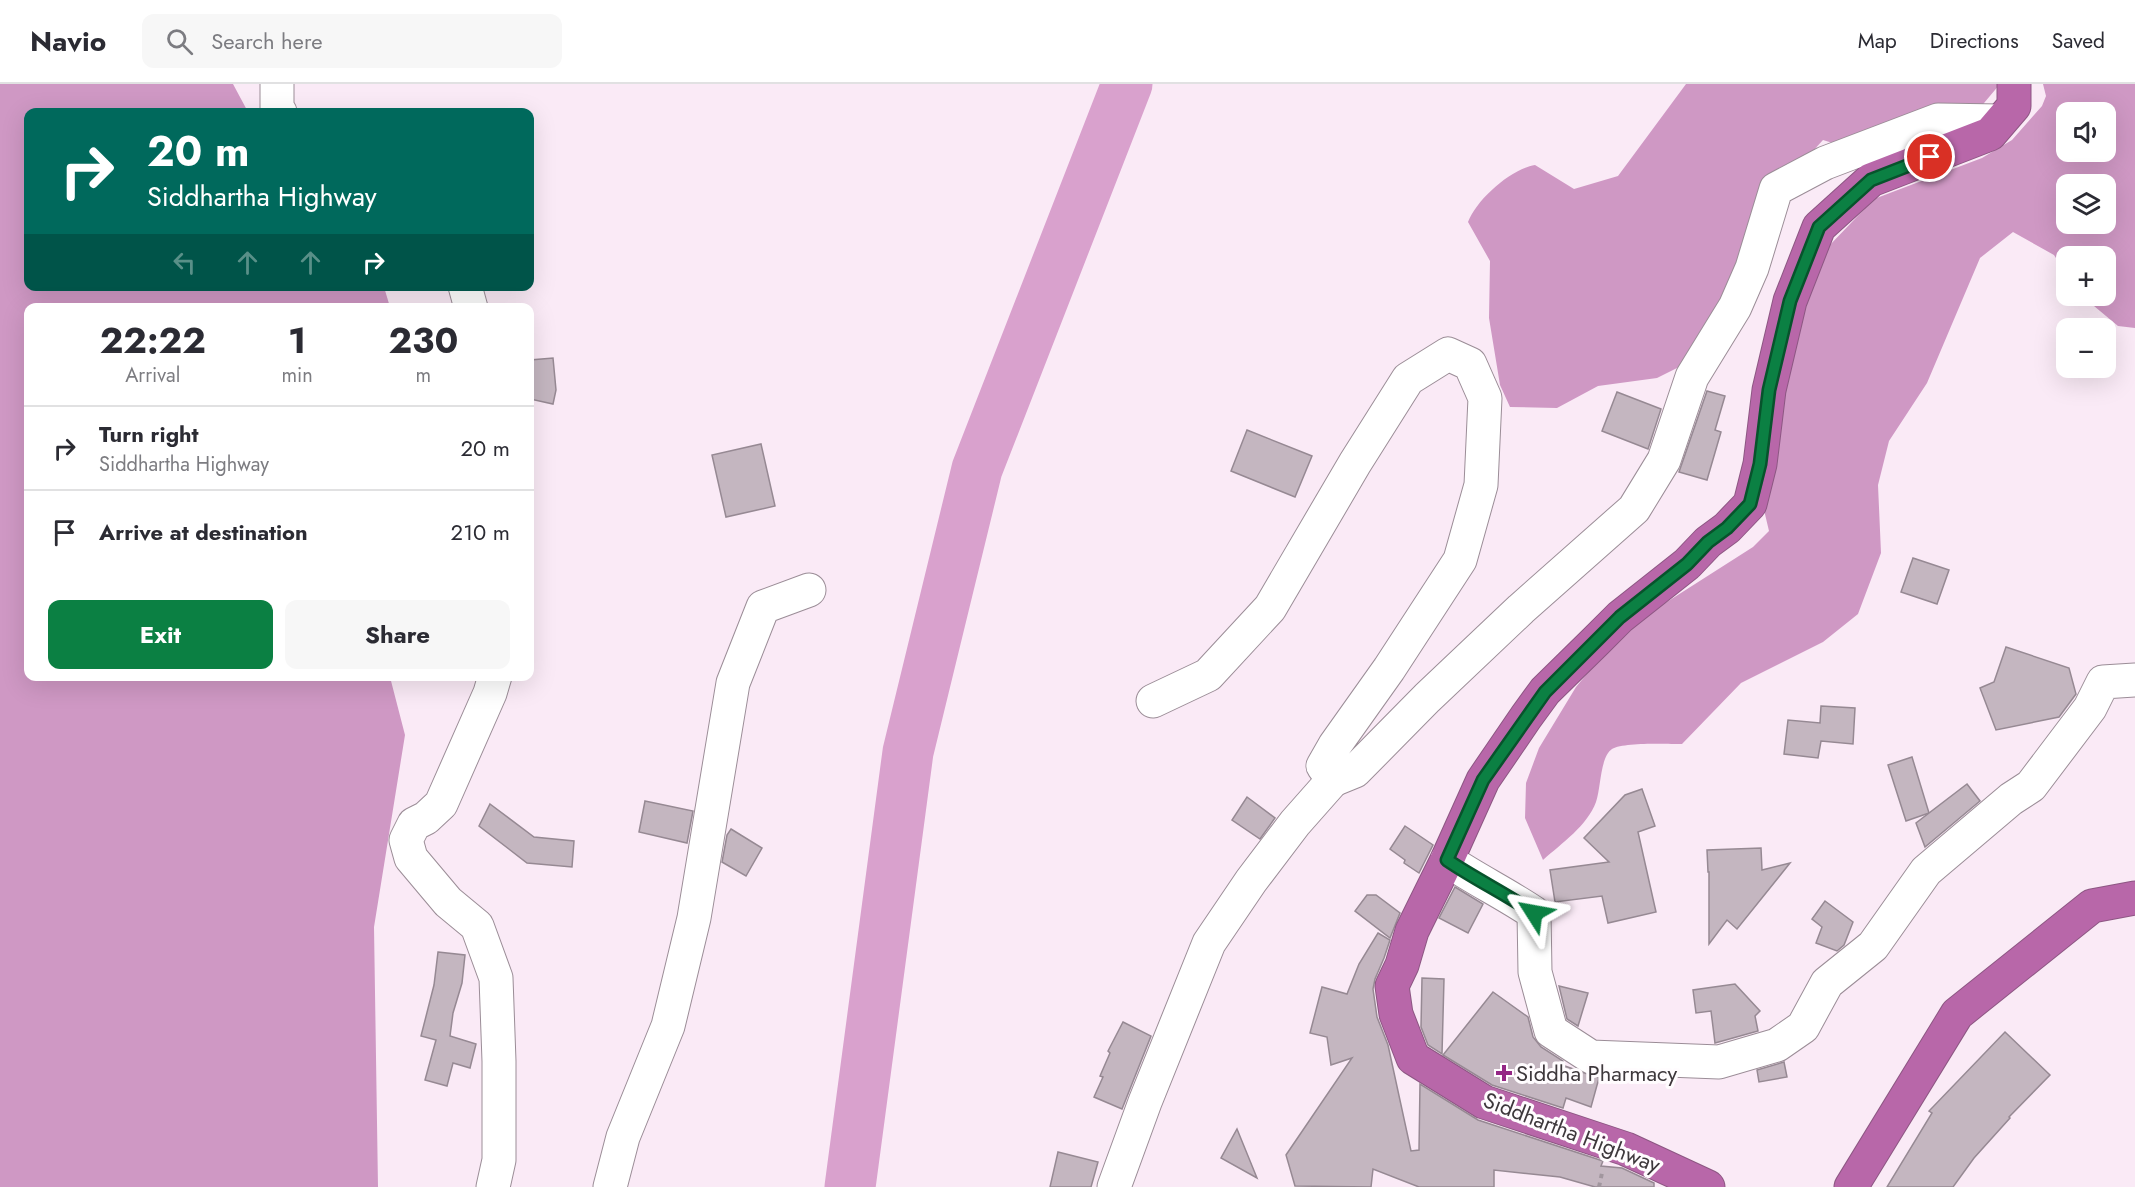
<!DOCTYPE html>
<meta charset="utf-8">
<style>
body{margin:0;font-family:Jost,sans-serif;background:#f7f7f7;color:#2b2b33;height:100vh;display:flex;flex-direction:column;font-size:22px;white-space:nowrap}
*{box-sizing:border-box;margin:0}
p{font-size:20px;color:#7c7c81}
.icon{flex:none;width:33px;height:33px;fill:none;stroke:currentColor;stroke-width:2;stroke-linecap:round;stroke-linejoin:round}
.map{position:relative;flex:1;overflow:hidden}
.panel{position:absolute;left:24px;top:219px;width:510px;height:378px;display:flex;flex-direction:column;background:#fff;border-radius:12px;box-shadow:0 6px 24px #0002}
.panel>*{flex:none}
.banner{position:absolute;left:24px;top:24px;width:510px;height:183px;border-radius:12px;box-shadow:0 6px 24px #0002;background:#00695c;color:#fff;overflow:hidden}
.controls{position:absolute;left:2056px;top:18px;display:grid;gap:12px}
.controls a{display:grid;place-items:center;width:60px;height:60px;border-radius:12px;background:#fff;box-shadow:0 6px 24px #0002;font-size:30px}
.pin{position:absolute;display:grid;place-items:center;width:51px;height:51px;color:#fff;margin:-26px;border:3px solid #fff;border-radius:50%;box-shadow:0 2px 6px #0007}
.me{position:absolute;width:66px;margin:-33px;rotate:304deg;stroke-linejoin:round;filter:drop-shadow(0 0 4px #0008)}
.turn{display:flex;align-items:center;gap:21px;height:126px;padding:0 24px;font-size:27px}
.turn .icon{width:78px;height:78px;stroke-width:2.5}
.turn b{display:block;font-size:42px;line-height:51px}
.lanes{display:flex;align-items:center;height:57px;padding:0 24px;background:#0003;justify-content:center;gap:30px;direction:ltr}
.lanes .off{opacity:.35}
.eta{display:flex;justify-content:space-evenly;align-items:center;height:102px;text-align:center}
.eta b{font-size:36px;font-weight:700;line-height:42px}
.button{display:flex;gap:12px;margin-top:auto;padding:12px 24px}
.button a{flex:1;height:69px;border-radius:12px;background:#0b8043;color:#fff;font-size:24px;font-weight:700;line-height:69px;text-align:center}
.button a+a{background:#f7f7f7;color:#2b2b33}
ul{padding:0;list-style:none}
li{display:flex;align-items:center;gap:18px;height:84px;padding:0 24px;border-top:2px solid #e1e1e2}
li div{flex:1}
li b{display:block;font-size:22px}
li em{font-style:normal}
header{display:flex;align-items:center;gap:36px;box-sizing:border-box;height:84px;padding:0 30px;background:#fff;border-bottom:2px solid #e1e1e2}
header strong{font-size:28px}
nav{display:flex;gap:33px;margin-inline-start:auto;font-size:21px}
.search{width:420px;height:54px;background:#f7f7f7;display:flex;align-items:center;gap:15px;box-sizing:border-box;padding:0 21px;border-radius:12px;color:#7c7c81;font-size:22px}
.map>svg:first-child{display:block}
</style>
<header>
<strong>Navio</strong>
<div class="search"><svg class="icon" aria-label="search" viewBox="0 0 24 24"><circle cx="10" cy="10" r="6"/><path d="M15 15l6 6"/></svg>Search here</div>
<nav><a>Map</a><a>Directions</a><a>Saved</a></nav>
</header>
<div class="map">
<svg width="2135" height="1103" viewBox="0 0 2135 1103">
<rect width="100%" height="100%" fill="#faeaf6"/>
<g fill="#cf98c4" fill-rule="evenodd">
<path d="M 0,0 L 233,0 L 248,28 L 28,28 L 28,202 L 384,203 L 390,223 L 28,224 L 28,592 L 390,593 L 405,651 L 374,843 L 378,1103 L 0,1103 Z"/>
<path d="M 1686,0 L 2000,0 L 1963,44 L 1890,77 L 1823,56 L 1799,82 L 1776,86 L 1761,102 L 1744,183 L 1706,261 L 1677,284 L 1657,294 L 1598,302 L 1557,324 L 1510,323 L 1500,301 L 1489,234 L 1490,177 L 1468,138 C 1477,115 1511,85 1535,81 L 1574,105 L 1618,92 Z"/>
<path d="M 2043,0 L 2135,0 L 2135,244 L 2118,242 L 2082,212 L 2106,212 L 2106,172 L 2067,172 L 2067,191 L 2054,171 L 2013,148 L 1980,174 L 1927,299 L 1889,357 L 1878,401 L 1881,469 L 1858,530 L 1823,558 L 1741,599 L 1682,660 C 1667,660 1624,658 1612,665 C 1600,673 1601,704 1596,718 C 1587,742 1562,759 1543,776 L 1525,734 L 1526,699 L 1539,664 L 1576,603 L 1605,568 L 1648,530 L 1753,463 L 1769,447 L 1764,426 L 1769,335 L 1807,205 L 1827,164 L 1874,115 L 1982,74 L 2012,56 L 2042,22 L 2046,12 ZM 2067,28 L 2106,28 L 2106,68 L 2067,68 ZM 2067,100 L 2106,100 L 2106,140 L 2067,140 Z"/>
</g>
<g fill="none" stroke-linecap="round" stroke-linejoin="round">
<path stroke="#d9a1cd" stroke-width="51" d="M 850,1103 L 908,668 L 977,385 L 1127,0"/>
</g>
<g fill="#c4b6c0" stroke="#968993" stroke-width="1.5">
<path d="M 553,274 L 556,306 L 553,320 L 530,315 L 530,276 Z"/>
<path d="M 1707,307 L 1725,312 L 1715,346 L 1721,348 L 1707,396 L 1679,388 Z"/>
<path d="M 1617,308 L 1661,325 L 1648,365 L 1602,347 Z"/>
<path d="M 1247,346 L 1312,372 L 1295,413 L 1231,387 Z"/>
<path d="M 761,360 L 775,422 L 726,433 L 712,371 Z"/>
<path d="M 1913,474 L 1949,486 L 1937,520 L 1901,508 Z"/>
<path d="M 2006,563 L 2069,584 L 2076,610 L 2059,633 L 1996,646 L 1980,604 L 1994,598 Z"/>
<path d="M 1821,622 L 1855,624 L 1853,660 L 1821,657 L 1818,674 L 1784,670 L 1788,636 L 1820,639 Z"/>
<path d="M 1912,673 L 1929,729 L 1906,737 L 1888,681 Z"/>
<path d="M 1967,700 L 1980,717 L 1925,763 L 1916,739 Z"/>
<path d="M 1642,705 L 1655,742 L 1638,748 L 1656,828 L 1608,839 L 1602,812 L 1555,818 L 1550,786 L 1609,778 L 1584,754 L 1625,711 Z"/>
<path d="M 1247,713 L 1275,734 L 1260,755 L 1232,736 Z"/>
<path d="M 645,717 L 693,727 L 687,759 L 639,748 Z"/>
<path d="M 490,720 L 534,753 L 574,757 L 572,783 L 527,779 L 479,742 Z"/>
<path d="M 1405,742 L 1433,761 L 1419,789 L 1404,779 L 1405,776 L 1390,765 Z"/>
<path d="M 731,745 L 762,764 L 746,792 L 722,778 L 727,751 Z"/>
<path d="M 1761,764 L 1762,786 L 1790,779 L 1737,845 L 1727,836 L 1709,860 L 1709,788 L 1708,788 L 1707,766 Z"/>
<path d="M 1455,803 L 1483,820 L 1468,849 L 1439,834 Z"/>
<path d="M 1367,811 L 1376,811 L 1400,829 L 1390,854 L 1355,827 Z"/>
<path d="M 1825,817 L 1853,838 L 1844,861 L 1837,867 L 1816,859 L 1822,843 L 1812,835 Z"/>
<path d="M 1378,849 L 1390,856 L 1384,874 L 1375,895 L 1373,905 L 1377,933 L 1388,961 L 1411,1067 L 1419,1066 L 1420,1000 L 1478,1036 L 1603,1077 L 1601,1082 L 1622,1084 L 1654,1099 L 1654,1103 L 1595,1103 L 1560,1093 L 1494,1086 L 1494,1103 L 1419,1103 L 1373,1085 L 1371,1103 L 1295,1102 L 1286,1071 L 1352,974 L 1331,981 L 1327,953 L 1310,949 L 1322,903 L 1347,910 L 1359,880 Z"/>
<path d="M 438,868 L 465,871 L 462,899 L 453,929 L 450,952 L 476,960 L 470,984 L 453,979 L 447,1002 L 425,996 L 436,956 L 421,952 L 434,901 Z"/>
<path d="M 1422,894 L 1444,895 L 1442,970 L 1428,961 L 1421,943 Z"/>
<path d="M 1735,900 L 1760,927 L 1755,932 L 1758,947 L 1715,959 L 1711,927 L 1696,929 L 1693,906 Z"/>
<path d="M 1559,902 L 1588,909 L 1578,942 L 1567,935 Z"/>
<path d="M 1493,908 L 1528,933 L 1533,953 L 1541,963 L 1563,977 L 1562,981 L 1599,994 L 1591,1023 L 1566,1014 L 1563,1024 L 1492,1001 L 1443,971 Z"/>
<path d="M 1123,938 L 1151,952 L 1122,1025 L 1094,1013 L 1103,993 L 1100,992 L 1110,969 L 1108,967 Z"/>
<path d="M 2005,948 L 2050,991 L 2009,1033 L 2010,1034 L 1974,1074 L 1953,1103 L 1887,1103 L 1932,1029 L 1929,1027 Z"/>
<path d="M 1784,978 L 1787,993 L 1759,998 L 1757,986 Z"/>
<path d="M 1237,1045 L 1257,1094 L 1221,1074 Z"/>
<path d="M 1058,1068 L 1098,1078 L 1091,1103 L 1050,1103 Z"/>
</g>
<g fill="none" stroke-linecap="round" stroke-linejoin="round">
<g stroke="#9b8d97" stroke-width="35">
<g id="minor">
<path d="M 277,0 L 277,26 L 280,28"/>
<path d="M 465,202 L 471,224"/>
<path d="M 1153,617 L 1208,591 L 1270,524 L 1355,379 L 1408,295 L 1448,270 L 1470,280 L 1485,314 L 1481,401 L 1460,476 L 1389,585 L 1335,661 L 1323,682 L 1333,696 L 1355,687 L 1427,614 L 1521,525 L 1634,425 L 1664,376 L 1692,293 L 1735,223 L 1752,184 L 1776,105 L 1825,79 L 1938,36 L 2000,37"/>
<path d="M 1447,776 C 1475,795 1506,810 1534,829 L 1535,888 L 1551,947 L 1591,973 L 1719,978 L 1777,961 L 1803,943 L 1827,899 L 1873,862 L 1926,787 L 2011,715 L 2031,702 L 2090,624 L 2103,598 L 2135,596"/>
<path d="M 493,1103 L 499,1076 L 499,977 L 496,894 L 477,842 L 448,818 L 411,774 L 406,756 L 414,740 L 426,734 L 441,720 L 490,609 L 495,592"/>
<path d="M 610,1103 L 623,1053 L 668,942 L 694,834 L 733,599 L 763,523 L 809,506"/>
<path d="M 1114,1103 L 1145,1018 L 1209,859 L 1251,797 L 1295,739 L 1333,696"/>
</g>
</g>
<g stroke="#8d5783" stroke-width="35">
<g id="highway">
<path d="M 1708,1103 L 1626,1065 L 1484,1018 L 1413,974 L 1396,930 L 1392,902 L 1402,881 L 1412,847 L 1447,776 L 1483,696 L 1526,633 L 1545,607 L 1596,557 L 1620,533 L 1687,480 L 1708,458 L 1727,444 L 1750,420 L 1760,380 L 1769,306 L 1790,217 L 1819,143 L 1871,96 L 1990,50 L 2014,22 L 2014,0"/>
<path d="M 1851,1103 L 1957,930 L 2092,822 L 2135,814"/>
</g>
</g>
<path stroke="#a1969e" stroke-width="4" stroke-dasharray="4.5 4.5" stroke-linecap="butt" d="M 1599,1103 L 1602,1089"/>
<use href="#minor" stroke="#fff" stroke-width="33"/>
<use href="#highway" stroke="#b867a9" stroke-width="33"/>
</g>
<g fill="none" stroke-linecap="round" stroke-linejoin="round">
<g stroke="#07532c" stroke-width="15">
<path id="route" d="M 1534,829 C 1506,810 1475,795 1447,776 L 1483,696 L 1545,608 L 1620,533 L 1687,480 L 1708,458 L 1727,444 L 1750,420 L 1760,380 L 1769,306 L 1790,217 L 1819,143 L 1871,96 L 1930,73"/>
</g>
<use href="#route" stroke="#0b8043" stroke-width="10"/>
</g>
<path fill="#942585" stroke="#fffcfe" stroke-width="2" d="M1501 980h6v6h6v6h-6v6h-6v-6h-6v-6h6z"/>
<g text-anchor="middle" stroke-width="6" stroke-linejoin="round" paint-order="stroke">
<g font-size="22" fill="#3e383c" stroke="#fffcfe" text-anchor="start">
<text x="1516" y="997">Siddha Pharmacy</text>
</g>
<g font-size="22" fill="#3e383c" stroke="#fffcfe">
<text transform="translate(1572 1048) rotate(21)" y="8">Siddhartha Highway</text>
</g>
</g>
</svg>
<div class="controls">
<a><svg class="icon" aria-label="sound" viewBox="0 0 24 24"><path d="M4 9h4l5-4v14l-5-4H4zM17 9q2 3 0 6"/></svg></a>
<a><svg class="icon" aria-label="layers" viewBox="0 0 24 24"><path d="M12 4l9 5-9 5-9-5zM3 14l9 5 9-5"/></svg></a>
<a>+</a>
<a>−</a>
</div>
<div class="pin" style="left:1930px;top:73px;background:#d93025"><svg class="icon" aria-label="arrive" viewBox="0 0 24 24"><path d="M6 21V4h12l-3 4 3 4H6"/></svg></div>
<svg class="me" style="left:1534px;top:829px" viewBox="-20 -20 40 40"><path d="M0-17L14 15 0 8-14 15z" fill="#0b8043" stroke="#fff" stroke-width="4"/></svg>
<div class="banner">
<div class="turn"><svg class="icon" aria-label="right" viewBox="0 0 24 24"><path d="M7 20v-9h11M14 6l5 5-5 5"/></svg><div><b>20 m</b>Siddhartha Highway</div></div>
<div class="lanes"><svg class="icon off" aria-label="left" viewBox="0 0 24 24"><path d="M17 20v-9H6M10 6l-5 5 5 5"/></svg><svg class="icon off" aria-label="ahead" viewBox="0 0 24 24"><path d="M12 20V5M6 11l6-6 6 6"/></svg><svg class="icon off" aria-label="ahead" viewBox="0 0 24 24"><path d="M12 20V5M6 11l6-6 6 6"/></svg><svg class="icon" aria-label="right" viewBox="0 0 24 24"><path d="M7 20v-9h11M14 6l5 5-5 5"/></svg></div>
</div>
<section class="panel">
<div class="eta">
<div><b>22:22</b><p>Arrival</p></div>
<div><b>1</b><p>min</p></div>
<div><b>230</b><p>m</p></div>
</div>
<ul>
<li><svg class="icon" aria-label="right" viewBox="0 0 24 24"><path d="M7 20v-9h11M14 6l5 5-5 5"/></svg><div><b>Turn right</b><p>Siddhartha Highway</p></div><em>20 m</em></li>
<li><svg class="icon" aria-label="arrive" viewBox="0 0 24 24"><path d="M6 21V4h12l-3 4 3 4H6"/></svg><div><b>Arrive at destination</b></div><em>210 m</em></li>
</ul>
<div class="button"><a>Exit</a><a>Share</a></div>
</section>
</div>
